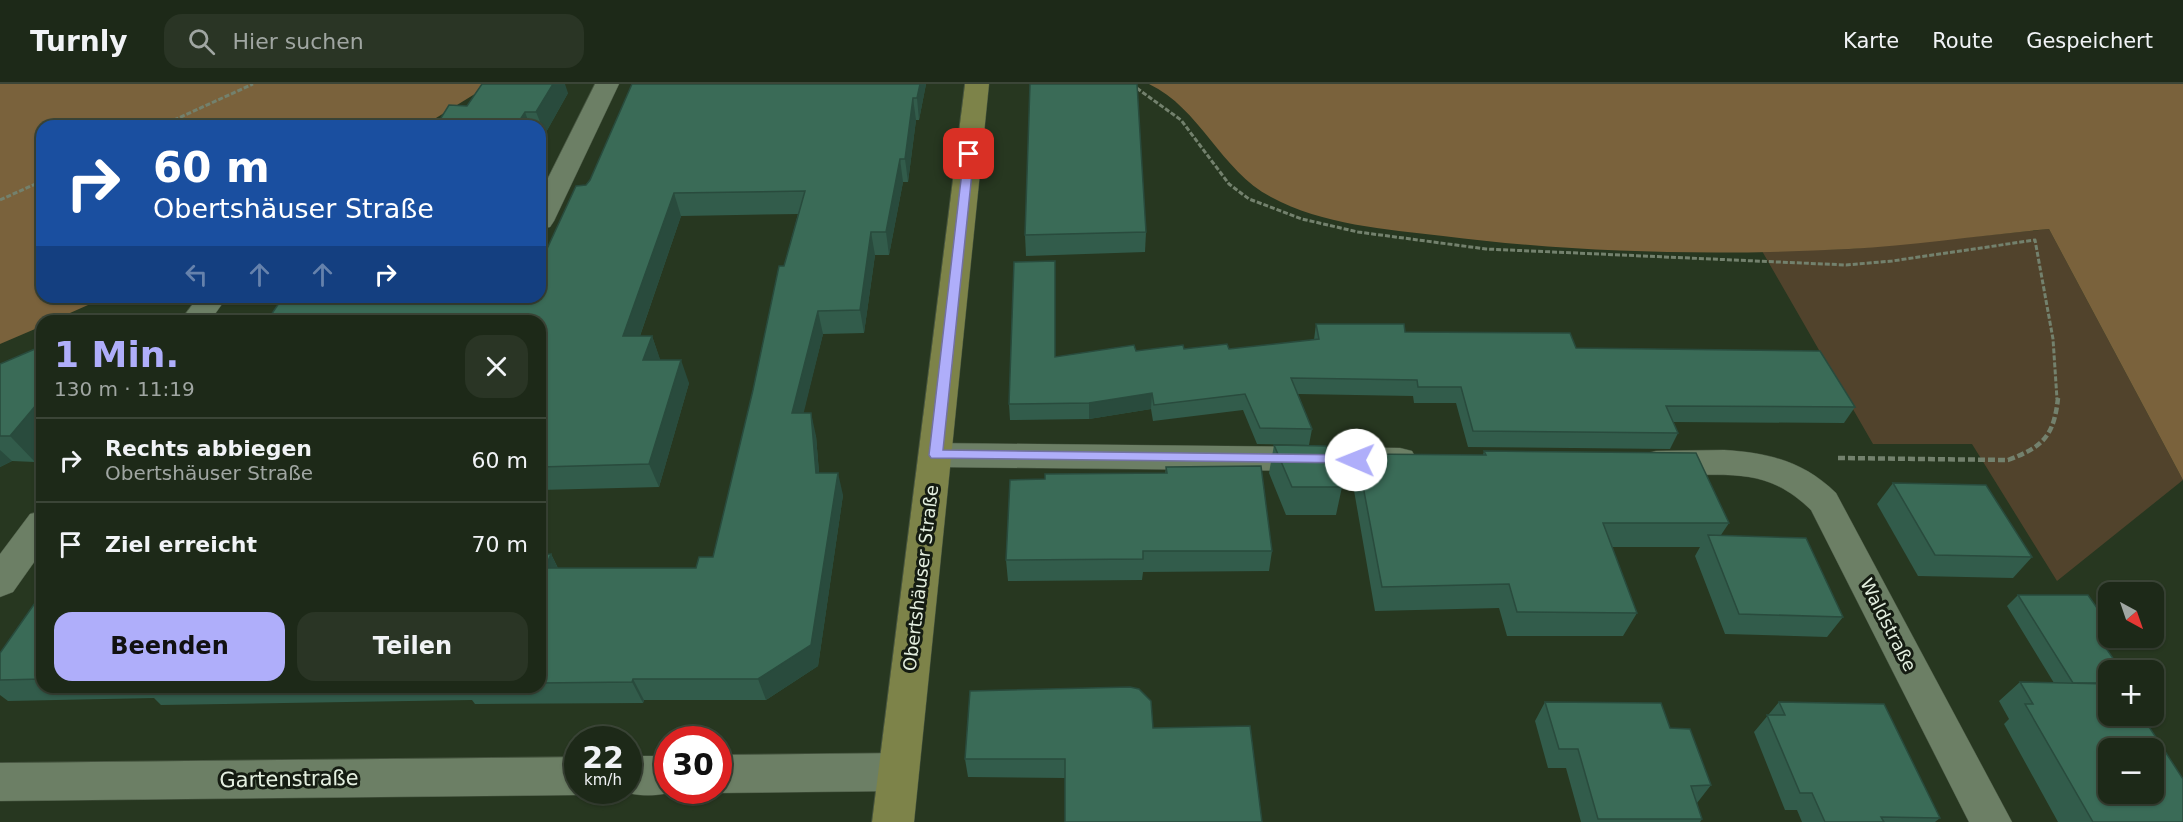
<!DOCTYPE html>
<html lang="de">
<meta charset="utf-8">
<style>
body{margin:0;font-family:"DejaVu Sans",sans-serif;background:#2a3525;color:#f1f3f6;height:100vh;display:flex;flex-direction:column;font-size:22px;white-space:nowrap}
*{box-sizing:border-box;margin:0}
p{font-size:20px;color:#a0a6a2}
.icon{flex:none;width:33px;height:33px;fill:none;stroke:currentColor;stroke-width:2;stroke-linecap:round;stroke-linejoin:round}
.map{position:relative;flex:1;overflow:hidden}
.sheet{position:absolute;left:36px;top:231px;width:510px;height:378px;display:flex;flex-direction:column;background:#1d2918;border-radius:18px;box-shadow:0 2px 4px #0004,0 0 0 2px #3b4537}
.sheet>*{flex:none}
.banner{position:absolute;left:36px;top:36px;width:510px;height:183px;border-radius:18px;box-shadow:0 2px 4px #0004,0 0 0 2px #3b4537;background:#1a4fa0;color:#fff;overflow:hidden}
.needle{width:39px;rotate:140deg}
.tools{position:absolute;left:2098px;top:498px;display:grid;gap:12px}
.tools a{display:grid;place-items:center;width:66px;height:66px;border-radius:12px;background:#1d2918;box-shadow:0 2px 4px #0004,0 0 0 2px #3b4537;font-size:30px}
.speed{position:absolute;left:564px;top:642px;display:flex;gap:12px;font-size:30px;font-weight:700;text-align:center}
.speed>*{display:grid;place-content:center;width:78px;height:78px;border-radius:50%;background:#1d2918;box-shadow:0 2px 4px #0004,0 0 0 2px #3b4537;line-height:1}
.speed small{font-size:15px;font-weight:400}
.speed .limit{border:9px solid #d22;background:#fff;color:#111}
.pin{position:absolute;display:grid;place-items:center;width:51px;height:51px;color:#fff;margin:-26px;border-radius:12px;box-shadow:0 3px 9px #0006}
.me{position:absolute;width:66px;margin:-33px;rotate:271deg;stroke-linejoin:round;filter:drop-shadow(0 0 4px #0008)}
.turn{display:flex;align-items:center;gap:21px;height:126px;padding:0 18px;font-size:27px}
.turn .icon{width:78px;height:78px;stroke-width:2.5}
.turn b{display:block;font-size:42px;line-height:51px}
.lanes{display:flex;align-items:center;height:57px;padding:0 18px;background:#0003;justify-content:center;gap:30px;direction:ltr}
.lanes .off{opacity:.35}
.round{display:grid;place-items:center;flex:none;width:63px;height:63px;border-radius:18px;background:#2a3525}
.overview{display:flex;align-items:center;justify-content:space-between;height:102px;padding:0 18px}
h1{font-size:36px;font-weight:700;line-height:45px;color:#afaefa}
.button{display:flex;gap:12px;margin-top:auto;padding:12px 18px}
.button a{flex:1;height:69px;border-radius:18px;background:#afaefa;color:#111;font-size:24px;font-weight:700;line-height:69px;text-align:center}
.button a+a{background:#2a3525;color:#f1f3f6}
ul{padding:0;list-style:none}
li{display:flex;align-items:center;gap:18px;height:84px;padding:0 18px;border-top:2px solid #3b4537}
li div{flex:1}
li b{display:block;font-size:22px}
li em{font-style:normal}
header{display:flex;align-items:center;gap:36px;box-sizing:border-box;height:84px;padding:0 30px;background:#1d2918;border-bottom:2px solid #3b4537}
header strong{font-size:28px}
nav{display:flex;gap:33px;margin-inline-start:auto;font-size:21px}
.search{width:420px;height:54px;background:#2a3525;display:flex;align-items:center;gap:15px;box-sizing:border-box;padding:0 21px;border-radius:18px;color:#a0a6a2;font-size:22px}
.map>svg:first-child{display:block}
</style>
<header>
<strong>Turnly</strong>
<div class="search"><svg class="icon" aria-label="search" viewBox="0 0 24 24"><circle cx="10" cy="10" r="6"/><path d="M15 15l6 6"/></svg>Hier suchen</div>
<nav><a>Karte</a><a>Route</a><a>Gespeichert</a></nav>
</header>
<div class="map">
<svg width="2183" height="738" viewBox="0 0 2183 738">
<rect width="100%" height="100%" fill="#273720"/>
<path fill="#51432c" d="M 2049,145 L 2183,396 L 2057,497 L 1972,360 L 1873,360 L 1762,167 L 1850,165 Z"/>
<g fill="#7a623c">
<path d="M 0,0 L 491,0 L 423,42 L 42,42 L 42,213 L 106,213 L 52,237 L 42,237 L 42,242 L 0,260 Z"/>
<path d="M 1149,0 L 2183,0 L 2183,396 L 2049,145 C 1982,151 1916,161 1849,165 C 1714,172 1577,169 1443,152 C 1385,145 1323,141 1271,113 C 1221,87 1200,24 1149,0 Z"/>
</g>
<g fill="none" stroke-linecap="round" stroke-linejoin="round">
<g stroke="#465440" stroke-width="1">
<g id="minor">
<path d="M 595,0 L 619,0 L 554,137 L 550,143 L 540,145 L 540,110 Z"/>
<path d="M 198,213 L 227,213 L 210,237 L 180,237 Z"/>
<path d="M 936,359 L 1400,364 L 1412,367 L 1417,376 L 1412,385 L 1400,388 L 936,383 L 924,380 L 919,371 L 924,362 Z"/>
<path d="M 1724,366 C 1769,369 1803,377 1836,409 L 2012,738 L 1969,738 L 1811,426 C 1773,389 1742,390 1691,391 C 1675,391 1660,392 1644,388 L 1639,379 L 1644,370 L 1656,367 Z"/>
<path d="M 42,427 L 42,467 L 13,508 L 0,513 L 0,470 L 30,430 Z"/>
<path d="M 897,669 L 912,675 L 918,688 L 912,701 L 897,707 L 718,709 L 712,706 L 718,706 L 718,671 Z"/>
<path d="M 628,672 L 668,672 L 668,706 L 677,706 C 661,713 635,713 619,706 L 628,706 Z"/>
<path d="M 578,673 L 578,706 L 590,706 L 578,711 L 0,717 L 0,679 Z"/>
</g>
</g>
<g stroke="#465440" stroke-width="1">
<path id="major" d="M 965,0 L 989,0 L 914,738 L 872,738 Z"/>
</g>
<g stroke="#73816d" stroke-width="3" stroke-dasharray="5 2" stroke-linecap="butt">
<path d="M 1131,0 L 1181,36 L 1229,100 L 1249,115 L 1302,135 L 1358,148 L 1486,165 L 1846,181 L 1892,177 L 2035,156 L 2053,255 L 2057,315"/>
<path d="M 161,42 L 253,0"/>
<path d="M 0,116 L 42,97"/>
</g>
<path stroke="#73816d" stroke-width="4.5" stroke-dasharray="7 3" stroke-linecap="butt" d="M 1838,374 L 2008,376 C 2043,363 2054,352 2058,314"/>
<use href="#minor" fill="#6c7f65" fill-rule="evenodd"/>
<use href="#major" fill="#7d8349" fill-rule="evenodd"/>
</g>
<g fill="#325c4b">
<path d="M 926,0 L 919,36 L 916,36 L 908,98 L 903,98 L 889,171 L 875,171 L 864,249 L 823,250 L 803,329 L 816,352 L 819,389 L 843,411 L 818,582 L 766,616 L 644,616 L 643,619 L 475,620 L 472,616 L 161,621 L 154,614 L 8,617 L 0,611 L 0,569 L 42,509 L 42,603 L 540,603 L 540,471 L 551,470 L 558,484 L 696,484 L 713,473 L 784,182 L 798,130 L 681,132 L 640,252 L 652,252 L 660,276 L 689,299 L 659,403 L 540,406 L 540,213 L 586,101 Z"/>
<path d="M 568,9 L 545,50 L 540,50 L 540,42 L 436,42 L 467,22 Z"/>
<path d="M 1146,148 L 1145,168 L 1026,172 L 1025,151 Z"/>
<path d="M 1316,240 L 1576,264 L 1855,323 L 1844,339 L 1673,338 L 1678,349 L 1670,365 L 1468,363 L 1456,319 L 1414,319 L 1413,312 L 1298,310 L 1312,345 L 1309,361 L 1257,360 L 1243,326 L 1153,337 L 1151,325 L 1089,335 L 1010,336 L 1009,320 L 1056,273 L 1136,267 L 1184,265 L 1229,265 L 1314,256 Z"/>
<path d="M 42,262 L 42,369 L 35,378 L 12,377 L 0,383 L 0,280 Z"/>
<path d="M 1274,361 L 1342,403 L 1336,431 L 1286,431 L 1269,389 Z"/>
<path d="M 1484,367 L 1729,439 L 1721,451 L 1843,533 L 1827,553 L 1725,550 L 1695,472 L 1700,463 L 1612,463 L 1637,529 L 1623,552 L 1507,552 L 1499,524 L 1375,527 L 1352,395 L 1357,370 L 1483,371 Z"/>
<path d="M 1166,383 L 1272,467 L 1269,487 L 1143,488 L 1142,496 L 1008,497 L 1006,476 L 1045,395 L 1165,390 Z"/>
<path d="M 1893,399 L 2032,473 L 2013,494 L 1918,492 L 1877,420 Z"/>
<path d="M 2018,511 L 2118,554 L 2106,565 L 2109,586 L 2183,738 L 2058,738 L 2004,640 L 2009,635 L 1999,617 L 2020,598 L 2054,599 L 2007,522 Z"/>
<path d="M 1130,603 L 1065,694 L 968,693 L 965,675 Z"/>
<path d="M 1545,618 L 1670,644 L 1711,701 L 1697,719 L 1702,735 L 1700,738 L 1581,738 L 1566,684 L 1548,684 L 1535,637 Z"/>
<path d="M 1779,618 L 1940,734 L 1935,738 L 1802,738 L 1797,726 L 1785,726 L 1754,648 Z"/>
</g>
<g fill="#294b3d">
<path d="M 553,0 L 565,0 L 568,9 L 545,50 L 536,28 Z"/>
<path d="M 920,0 L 926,0 L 919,36 L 917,14 Z"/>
<path d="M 913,14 L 916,36 L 908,98 L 905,75 Z"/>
<path d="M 525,28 L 530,42 L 516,42 Z"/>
<path d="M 900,75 L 903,98 L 889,171 L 886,148 Z"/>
<path d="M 674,109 L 681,132 L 632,275 L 623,252 Z"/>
<path d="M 871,148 L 875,171 L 864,249 L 860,226 Z"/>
<path d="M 818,227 L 823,250 L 798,352 L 792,329 Z"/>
<path d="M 113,232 L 117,237 L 109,237 Z"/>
<path d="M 652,252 L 660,275 L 652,299 L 643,276 Z"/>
<path d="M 681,276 L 689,299 L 659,403 L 649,380 Z"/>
<path d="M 1152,309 L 1151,325 L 1089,335 L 1089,319 Z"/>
<path d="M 42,314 L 42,369 L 35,378 L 10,352 Z"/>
<path d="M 811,329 L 816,352 L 821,412 L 816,389 Z"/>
<path d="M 0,366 L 12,377 L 0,383 Z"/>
<path d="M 838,389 L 843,411 L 818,582 L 766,616 L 758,595 Z"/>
<path d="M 551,470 L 562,493 L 545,484 Z"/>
<path d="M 633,595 L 644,616 L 643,619 L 632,598 Z"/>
</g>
<g fill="#3a6b57" stroke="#294b3d" stroke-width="1.5" fill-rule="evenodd">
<path d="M 482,0 L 553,0 L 536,28 L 525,28 L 516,42 L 436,42 L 449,21 L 467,22 Z"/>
<path d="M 632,0 L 920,0 L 917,14 L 913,14 L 905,75 L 900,75 L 886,148 L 871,148 L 860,226 L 818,227 L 792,329 L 811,329 L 816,389 L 838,389 L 811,561 L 758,595 L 633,595 L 632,598 L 540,599 L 540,471 L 551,470 L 545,484 L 696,484 L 699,473 L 713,473 L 753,306 L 779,182 L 784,182 L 805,107 L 674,109 L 623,252 L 652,252 L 643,276 L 681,276 L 649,380 L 540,383 L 540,237 L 267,237 L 283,213 L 540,213 L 540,180 L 576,102 L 586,101 L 590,96 Z"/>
<path d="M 1030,0 L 1137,0 L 1146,148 L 1025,151 Z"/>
<path d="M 1055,177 L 1055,273 L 1134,261 L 1136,267 L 1183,261 L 1184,265 L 1227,260 L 1229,265 L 1319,255 L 1316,240 L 1404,240 L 1405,248 L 1570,249 L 1576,264 L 1820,267 L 1855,323 L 1666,322 L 1678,349 L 1473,347 L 1461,303 L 1418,303 L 1417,296 L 1291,294 L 1312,345 L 1260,344 L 1245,310 L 1154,321 L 1152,309 L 1089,319 L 1009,320 L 1014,178 Z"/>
<path d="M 113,232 L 109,237 L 101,237 Z"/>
<path d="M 42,262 L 42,314 L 10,352 L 0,352 L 0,280 Z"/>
<path d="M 1274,361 L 1326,362 L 1342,403 L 1292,403 Z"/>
<path d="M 1484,367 L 1696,369 L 1729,439 L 1603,439 L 1637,529 L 1517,528 L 1509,500 L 1382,503 L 1357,370 L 1486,371 Z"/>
<path d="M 1261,382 L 1272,467 L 1143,467 L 1143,475 L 1006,476 L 1010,396 L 1045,395 L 1045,390 L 1167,389 L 1166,383 Z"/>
<path d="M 1893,399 L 1986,401 L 2032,473 L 1935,471 Z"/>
<path d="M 1708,451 L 1806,454 L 1843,533 L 1739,530 Z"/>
<path d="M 42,509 L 42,595 L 0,596 L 0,569 Z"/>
<path d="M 2018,511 L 2088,511 L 2109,541 L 2109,554 L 2118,554 L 2099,554 L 2121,586 L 2109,586 L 2109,599 L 2073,599 Z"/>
<path d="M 2020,598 L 2109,600 L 2109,632 L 2142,632 L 2183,695 L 2183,738 L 2093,738 L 2025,620 L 2033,620 ZM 2109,664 L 2154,664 L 2154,710 L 2109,710 Z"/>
<path d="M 1130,603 L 1139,605 L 1151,617 L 1153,644 L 1250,642 L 1262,738 L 1065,738 L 1065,675 L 965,675 L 970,607 Z"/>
<path d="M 1545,618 L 1661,619 L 1670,644 L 1690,645 L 1711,701 L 1691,702 L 1702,735 L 1598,735 L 1578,665 L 1559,665 Z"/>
<path d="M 1779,618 L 1884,620 L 1940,734 L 1881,733 L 1884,738 L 1825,738 L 1812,709 L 1800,709 L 1767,631 L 1785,631 Z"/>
</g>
<path fill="#afaefa" stroke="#7271a2" stroke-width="1.5" d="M 969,66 L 974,70 L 943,366 L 1356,371 L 1363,376 L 1361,379 L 931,374 L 929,371 L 964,70 Z"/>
<g text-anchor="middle" stroke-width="6" stroke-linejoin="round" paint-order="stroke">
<g font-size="18" fill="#e4efe0" stroke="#151c12">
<text transform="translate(921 494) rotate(-83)" y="6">Obertshäuser Straße</text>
<text transform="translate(1888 541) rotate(63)" y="6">Waldstraße</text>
</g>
<g font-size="21" fill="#e4efe0" stroke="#151c12">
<text transform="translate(289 695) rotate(-1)" y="7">Gartenstraße</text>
</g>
</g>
</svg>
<div class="tools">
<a><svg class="needle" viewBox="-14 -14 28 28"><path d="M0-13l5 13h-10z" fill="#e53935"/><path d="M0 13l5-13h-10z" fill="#a0a6a2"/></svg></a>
<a>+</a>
<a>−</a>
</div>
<div class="speed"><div>22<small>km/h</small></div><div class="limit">30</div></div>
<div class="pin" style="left:969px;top:70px;background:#d93025"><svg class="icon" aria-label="arrive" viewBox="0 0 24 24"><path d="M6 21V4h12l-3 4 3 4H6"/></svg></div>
<svg class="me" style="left:1356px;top:376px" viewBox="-20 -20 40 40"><circle r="19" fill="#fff"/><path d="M0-13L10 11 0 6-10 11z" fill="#afaefa"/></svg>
<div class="banner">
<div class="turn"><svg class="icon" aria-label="right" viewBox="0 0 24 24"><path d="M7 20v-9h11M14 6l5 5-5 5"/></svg><div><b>60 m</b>Obertshäuser Straße</div></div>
<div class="lanes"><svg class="icon off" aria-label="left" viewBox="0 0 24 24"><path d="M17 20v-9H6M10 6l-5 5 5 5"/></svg><svg class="icon off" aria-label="ahead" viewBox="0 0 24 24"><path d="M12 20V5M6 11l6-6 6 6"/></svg><svg class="icon off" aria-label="ahead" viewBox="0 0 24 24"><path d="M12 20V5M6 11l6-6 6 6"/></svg><svg class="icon" aria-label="right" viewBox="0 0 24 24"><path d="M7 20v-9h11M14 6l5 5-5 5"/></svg></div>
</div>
<section class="sheet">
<div class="overview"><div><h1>1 Min.</h1><p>130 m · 11:19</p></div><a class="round"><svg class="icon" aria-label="close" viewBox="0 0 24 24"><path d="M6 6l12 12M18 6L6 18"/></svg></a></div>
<ul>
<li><svg class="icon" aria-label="right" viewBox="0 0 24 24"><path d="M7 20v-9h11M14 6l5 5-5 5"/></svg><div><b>Rechts abbiegen</b><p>Obertshäuser Straße</p></div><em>60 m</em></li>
<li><svg class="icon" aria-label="arrive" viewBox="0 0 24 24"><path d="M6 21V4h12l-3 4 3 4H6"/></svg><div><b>Ziel erreicht</b></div><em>70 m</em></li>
</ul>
<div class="button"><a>Beenden</a><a>Teilen</a></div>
</section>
</div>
